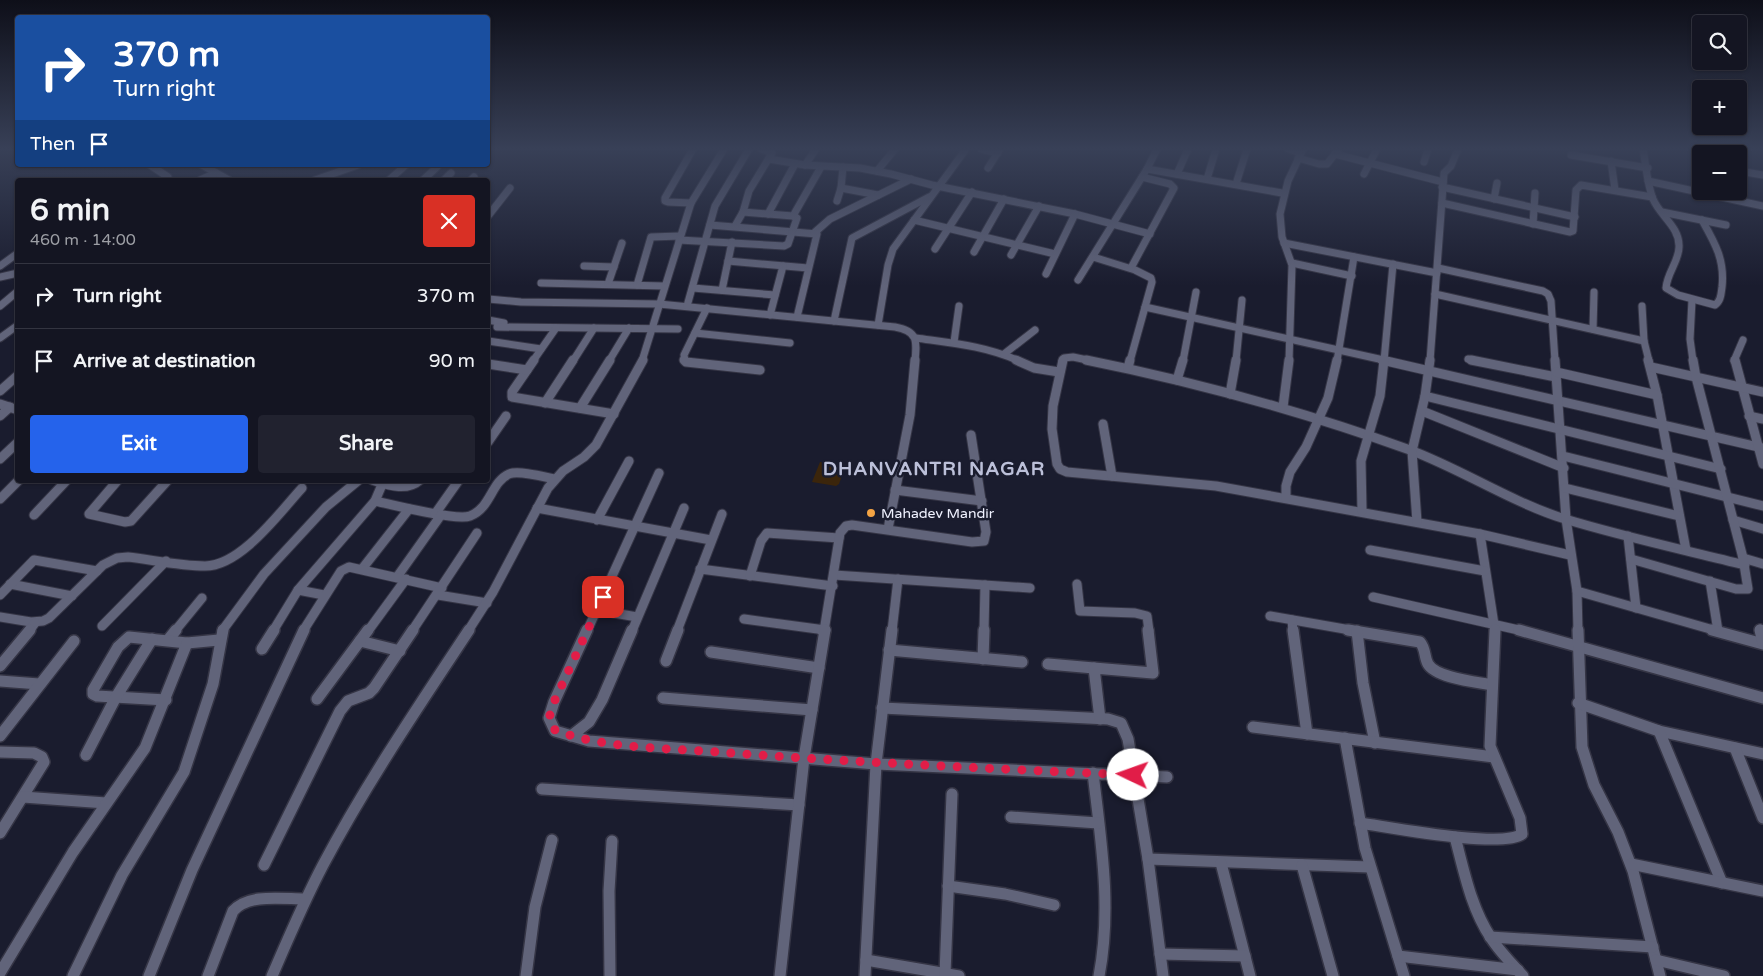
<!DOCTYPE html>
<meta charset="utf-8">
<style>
body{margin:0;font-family:"Varela Round",sans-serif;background:#21222f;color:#f1f3f6;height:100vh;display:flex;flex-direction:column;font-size:19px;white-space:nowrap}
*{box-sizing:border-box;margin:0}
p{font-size:16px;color:#9d9fa5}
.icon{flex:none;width:28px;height:28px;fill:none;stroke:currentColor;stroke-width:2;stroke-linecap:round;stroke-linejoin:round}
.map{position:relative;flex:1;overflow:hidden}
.drawer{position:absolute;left:15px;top:178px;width:475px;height:305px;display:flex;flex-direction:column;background:#141522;border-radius:5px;box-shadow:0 1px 4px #0004,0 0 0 1px #333440}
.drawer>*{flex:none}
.guide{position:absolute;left:15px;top:15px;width:475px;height:152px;border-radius:5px;box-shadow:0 1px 4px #0004,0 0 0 1px #333440;background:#1a4fa0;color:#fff;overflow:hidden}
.buttons{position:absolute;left:1692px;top:15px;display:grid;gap:10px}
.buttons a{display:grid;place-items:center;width:55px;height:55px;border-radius:5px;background:#141522;box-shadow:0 1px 4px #0004,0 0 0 1px #333440;font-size:25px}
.pin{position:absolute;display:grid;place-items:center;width:42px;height:42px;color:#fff;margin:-21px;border-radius:10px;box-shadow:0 2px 8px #0006}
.me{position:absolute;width:55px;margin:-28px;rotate:273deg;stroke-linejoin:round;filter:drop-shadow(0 0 4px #0008)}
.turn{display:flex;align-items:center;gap:18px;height:105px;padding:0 15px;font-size:22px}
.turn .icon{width:65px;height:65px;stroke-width:2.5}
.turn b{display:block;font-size:35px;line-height:42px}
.then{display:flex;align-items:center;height:48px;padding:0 15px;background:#0003;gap:10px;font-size:19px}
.round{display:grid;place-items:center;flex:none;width:52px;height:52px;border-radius:5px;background:#21222f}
.headline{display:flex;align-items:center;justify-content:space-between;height:85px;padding:0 15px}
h1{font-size:30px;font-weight:700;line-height:38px}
.button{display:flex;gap:10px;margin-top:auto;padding:10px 15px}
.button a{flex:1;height:58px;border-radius:5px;background:#2563eb;color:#fff;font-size:20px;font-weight:700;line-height:58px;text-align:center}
.button a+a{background:#21222f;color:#f1f3f6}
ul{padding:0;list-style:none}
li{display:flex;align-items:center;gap:15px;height:65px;padding:0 15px;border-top:1px solid #333440}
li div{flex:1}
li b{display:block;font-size:19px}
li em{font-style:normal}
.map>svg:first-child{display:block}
</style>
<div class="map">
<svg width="1763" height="976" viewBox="0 0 1763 976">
<rect width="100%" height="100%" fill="#1a1c2e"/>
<path fill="#3b250b" d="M 820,462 L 845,467 L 839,484 L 836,486 L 812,482 Z"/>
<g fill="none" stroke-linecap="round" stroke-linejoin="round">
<g stroke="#353545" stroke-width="9">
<g id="minor-far2">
<path d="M 981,149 L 998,153"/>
<path d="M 1288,149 L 1301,153"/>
<path d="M 1643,149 C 1646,165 1647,184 1653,199 C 1660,216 1680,227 1679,247 C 1679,261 1667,273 1666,288 L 1678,295 L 1715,305 C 1721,301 1721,294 1722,287 C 1725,260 1715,243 1702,220"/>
<path d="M 1335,154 L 1443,182"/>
<path d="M 1571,155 L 1648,168"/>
<path d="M 1298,158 L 1319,164 L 1327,164 L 1338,150"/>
<path d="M 769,159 L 805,165 L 860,168 L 891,174 L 932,185 L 1075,214 L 1150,234"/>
<path d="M 1611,161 L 1615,190"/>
<path d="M 1424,162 L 1428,149"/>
<path d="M 150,165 L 168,177 L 167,180"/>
<path d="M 202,165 L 229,180"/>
<path d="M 805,165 L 816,149"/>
<path d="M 988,168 L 1000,149"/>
<path d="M 1147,169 L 1282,193"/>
<path d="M 877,171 L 895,149"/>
<path d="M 1739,171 L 1763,175"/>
<path d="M 1177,174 L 1188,149"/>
<path d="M 1364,174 L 1377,149"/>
<path d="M 1207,179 L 1216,149"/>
<path d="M 200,180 L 216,173"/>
<path d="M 315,180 L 358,165"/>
<path d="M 389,180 L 406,165"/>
<path d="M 423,180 L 437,167"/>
<path d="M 444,180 L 451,173"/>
<path d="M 471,180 L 474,177"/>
<path d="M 1648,181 L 1763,206"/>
<path d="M 1236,184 L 1247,149"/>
<path d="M 1442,187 L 1575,217"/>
<path d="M 841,188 L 878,195"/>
<path d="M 1494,199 L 1497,183"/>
<path d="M 837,201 L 841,188 L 843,167"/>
<path d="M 691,203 L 668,202 L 665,201 L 665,198 L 693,149"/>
<path d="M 1442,203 L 1570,232 L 1573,231 L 1576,190 L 1581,185 L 1652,197"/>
<path d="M 743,212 L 749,191 L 772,153 L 761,149"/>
<path d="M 1662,212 L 1726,225"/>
<path d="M 768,214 L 795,164"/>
<path d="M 488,216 L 510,188"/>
<path d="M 793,216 L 821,167"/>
<path d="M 914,220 L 1055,254"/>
<path d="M 1533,224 L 1535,193"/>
<path d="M 710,225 L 817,234 L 797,317"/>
<path d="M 814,233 L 830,219 L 911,179"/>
<path d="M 679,240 L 784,246 L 788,244 L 797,218 L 793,216 L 743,212 L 735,226"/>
<path d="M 1284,243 L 1437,273"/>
<path d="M 935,249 L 972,192"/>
<path d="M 974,252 L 1004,199"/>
<path d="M 1011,255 L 1039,206"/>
<path d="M 1093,257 L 1135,270 L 1151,278 L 1152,282 L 1130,361"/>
<path d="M 728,261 L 808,268"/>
<path d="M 1292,263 L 1352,276"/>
<path d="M 0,266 L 18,253"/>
<path d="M 584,266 L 614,267"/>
<path d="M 1131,268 L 1174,188 L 1170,184 L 1142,177"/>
<path d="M 1438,268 L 1543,291 L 1548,294 L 1551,301 L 1555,361"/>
<path d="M 1046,274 L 1075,214"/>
<path d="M 0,277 L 18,273"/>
<path d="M 1078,280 L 1147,169 L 1157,149"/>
<path d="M 541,283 L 664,286"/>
<path d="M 608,284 L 622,243"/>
<path d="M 637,285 L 651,237 L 680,236"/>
<path d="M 693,288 L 775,295"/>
<path d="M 722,290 L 732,242"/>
<path d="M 1435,294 L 1644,341"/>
<path d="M 488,299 L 521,302 L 659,304 L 895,327 C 918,331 917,341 915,361"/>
<path d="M 1692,300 L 1690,339 L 1693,361"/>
<path d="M 0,306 L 18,291"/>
<path d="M 687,306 L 715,206 L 749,149"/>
<path d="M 1642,306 L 1644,341 L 1649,361"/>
<path d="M 1145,307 L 1388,361"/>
<path d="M 770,315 L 783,266"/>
<path d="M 488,320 L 504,323"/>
<path d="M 834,321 L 852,238 L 929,197"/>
<path d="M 878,325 L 888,265 L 893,249 L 966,149"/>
<path d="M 497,327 L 678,329"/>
<path d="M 1593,329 L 1594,292"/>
<path d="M 695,333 L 790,343"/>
<path d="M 0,338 L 18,325"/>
<path d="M 916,338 C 951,343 986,346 1019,361"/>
<path d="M 488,341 L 541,349"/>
<path d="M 954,342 L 959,306"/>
<path d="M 1004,354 L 1035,330"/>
<path d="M 1468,359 L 1477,361"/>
<path d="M 533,361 L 556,328"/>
<path d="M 573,361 L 594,328"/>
<path d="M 609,361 L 629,328"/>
<path d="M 642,361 L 691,203 L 724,149"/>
<path d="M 685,361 L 684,355 L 707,308"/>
<path d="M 1062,361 L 1064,358 L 1073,357 L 1092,361"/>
<path d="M 1183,361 L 1196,292"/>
<path d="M 1236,361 L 1242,300"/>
<path d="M 1289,361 L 1292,265 L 1282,237 L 1280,214 L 1288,181 L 1303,149"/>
<path d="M 1337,361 L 1354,257"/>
<path d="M 1384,361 L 1393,264"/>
<path d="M 1430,361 L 1444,173 L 1451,166 L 1458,149"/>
<path d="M 1734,361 L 1743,340"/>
</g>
</g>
<g stroke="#353545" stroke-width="11">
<g id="minor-far1">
<path d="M 534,360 L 512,392 L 512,397 L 614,414"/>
<path d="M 684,360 L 686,362 L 760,370"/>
<path d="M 1016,360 L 1034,368 L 1059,372"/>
<path d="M 1063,360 L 1053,406 L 1052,429 L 1057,464 L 1060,469 L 1067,472 L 1216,486 L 1480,534 L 1570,555"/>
<path d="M 1086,360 C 1196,382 1304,412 1410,450 C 1463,470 1511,502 1565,519 C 1624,537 1685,550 1745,565"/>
<path d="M 1382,360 L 1763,448"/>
<path d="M 1471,360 L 1556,377"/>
<path d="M 1555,360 L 1566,519 L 1577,591 L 1578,631"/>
<path d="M 1648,360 L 1657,395 L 1686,550"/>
<path d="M 1735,360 L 1763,464"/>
<path d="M 488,364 L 527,370"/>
<path d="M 1651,367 L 1763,392"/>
<path d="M 1128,368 L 1130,360"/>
<path d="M 1556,372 L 1657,395"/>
<path d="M 1177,380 L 1183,360"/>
<path d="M 0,391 L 18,375"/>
<path d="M 1230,394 L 1236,360"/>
<path d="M 1425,396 L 1721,469"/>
<path d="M 545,403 L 573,360"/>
<path d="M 0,404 L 18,410"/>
<path d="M 1283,407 L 1289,360"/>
<path d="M 580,408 L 610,360"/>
<path d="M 1422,411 L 1564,468"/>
<path d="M 0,416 L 10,407"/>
<path d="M 1749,416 L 1763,419"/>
<path d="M 1103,424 L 1112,476"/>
<path d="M 488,442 L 506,416"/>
<path d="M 1563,456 L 1763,506"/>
<path d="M 0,459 L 18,442"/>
<path d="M 118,480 L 89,514 L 125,522 L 131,521 L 168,480"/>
<path d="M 372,480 C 388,485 406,492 420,480"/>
<path d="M 1565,488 L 1679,516"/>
<path d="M 895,490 L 982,501"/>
<path d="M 1286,498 L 1286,486 L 1290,472 L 1306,447 L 1328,398 L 1337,360"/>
<path d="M 0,499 L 19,480"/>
<path d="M 375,501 C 393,505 456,521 470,516 C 491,508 491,482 509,474 C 518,470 545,477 555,479"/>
<path d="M 537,508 L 711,540"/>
<path d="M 1362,511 L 1361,461 L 1380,396 L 1384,360"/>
<path d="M 435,514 L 459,480"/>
<path d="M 34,515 L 67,480"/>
<path d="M 597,520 L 629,461"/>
<path d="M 1733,520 L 1763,529"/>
<path d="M 1417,522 L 1412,451 L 1425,396 L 1430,360"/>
<path d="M 888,529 L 910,415 L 915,360"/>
<path d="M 1480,534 L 1495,631"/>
<path d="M 1628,536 L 1636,608"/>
<path d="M 1370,550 L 1485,571"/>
<path d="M 1743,558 L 1763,564"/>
<path d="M 1631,559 L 1736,589 L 1748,589 L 1743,558 L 1696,377 L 1693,360"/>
<path d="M 362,569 L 409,509"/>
<path d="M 700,569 L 833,586"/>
<path d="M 834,575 L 1030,588"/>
<path d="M 750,576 L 761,541 L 767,533 L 839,538"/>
<path d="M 397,577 L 441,515"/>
<path d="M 1710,581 L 1718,631"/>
<path d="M 10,584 L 72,596"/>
<path d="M 1077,584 L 1080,611 L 1135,613 L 1147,616 L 1149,631"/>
<path d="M 298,590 L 324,595"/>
<path d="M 1577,591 L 1717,631"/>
<path d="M 0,595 L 34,560 L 97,571"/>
<path d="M 438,595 L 487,603"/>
<path d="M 1373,597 L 1523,631"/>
<path d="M 597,610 L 637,617"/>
<path d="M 1270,616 L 1356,631"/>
<path d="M 0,617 L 31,622 L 43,621 L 49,618 L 103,565 L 117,558 L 128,557 C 153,560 180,566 205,566 C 241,566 280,512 302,488"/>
<path d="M 744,619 L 825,630"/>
<path d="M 1292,620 L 1293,631"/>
<path d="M 102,626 L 166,561"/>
<path d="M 1760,629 L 1760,631"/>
<path d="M 29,631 L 35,623"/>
<path d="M 175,631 L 202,598"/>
<path d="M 222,631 L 264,574 L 326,507 L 359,480"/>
<path d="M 273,631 L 298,590 L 375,501 L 384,480"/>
<path d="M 303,631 L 341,571 L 349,567 L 442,588"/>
<path d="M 368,631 L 406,579"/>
<path d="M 412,631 L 477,533"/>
<path d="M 468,631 L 493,592 L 548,488 L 563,471 L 584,457 L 596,445 L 643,360"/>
<path d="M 587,631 L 659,473"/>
<path d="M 632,631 L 684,508"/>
<path d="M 677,631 L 722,514"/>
<path d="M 824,631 L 840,533 L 846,526 L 852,525 L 972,542 L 984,541 L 986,532 L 971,435"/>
<path d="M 892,631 L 898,579"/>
<path d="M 984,631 L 985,585"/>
</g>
</g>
<g stroke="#353545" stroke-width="14">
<g id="minor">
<path d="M 587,630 L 554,702 L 549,718 L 555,731 L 589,741 L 876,764 L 1167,777"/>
<path d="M 822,630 L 825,630"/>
<path d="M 1293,630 L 1307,734"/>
<path d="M 1348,630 L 1420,642 C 1426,649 1424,657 1428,664 C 1436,678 1477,682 1492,685"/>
<path d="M 1519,630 L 1763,698"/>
<path d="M 1578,630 L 1582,747 L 1594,785 L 1618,832 L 1633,871 L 1660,976"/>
<path d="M 1712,630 L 1763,644"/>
<path d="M 1760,630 L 1763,643"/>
<path d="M 1357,631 L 1363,683 L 1375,743"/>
<path d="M 168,640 L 176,630"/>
<path d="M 360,641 L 400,651"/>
<path d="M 262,649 L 274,630"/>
<path d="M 889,650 L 1022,662"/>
<path d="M 711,652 L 819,668"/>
<path d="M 983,659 L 984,630"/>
<path d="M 666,661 L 678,630"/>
<path d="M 1048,664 L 1094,668"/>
<path d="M 0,666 L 30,630"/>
<path d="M 0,681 L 39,684"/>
<path d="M 663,698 L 812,710"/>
<path d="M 317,699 L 368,630"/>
<path d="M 166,700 L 97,696 L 93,694 L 93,690 L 118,647 L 129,637 L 187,643 L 219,640"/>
<path d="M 1578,703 L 1659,731 L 1763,754"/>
<path d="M 882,708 L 1108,719 L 1121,723 L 1128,739 L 1148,859 L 1163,976"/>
<path d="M 1100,719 L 1094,668 L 1153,673 L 1148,630"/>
<path d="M 1253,727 L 1494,757"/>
<path d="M 1659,731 L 1722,883"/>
<path d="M 0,736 L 74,641"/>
<path d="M 571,736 L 589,722 L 602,700 L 632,630"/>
<path d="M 1345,738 L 1365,848 L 1404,976"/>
<path d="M 1735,748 L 1763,818"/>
<path d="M 0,752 L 34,753 L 42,757 L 44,762 L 0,833"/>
<path d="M 86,755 L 116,697 L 152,639"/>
<path d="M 1093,773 C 1101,841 1112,908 1099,976"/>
<path d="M 542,789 L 799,805"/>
<path d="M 23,797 L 106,803"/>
<path d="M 1011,817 L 1098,823"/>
<path d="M 1360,823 C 1389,827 1502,849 1522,834 L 1520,818 L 1490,746 L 1495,630"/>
<path d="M 1455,837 C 1464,871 1471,908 1491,938 C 1500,952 1512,964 1523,976"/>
<path d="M 1148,859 L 1370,867"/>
<path d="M 1221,863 L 1250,976"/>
<path d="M 1631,864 L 1763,891"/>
<path d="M 264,865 L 340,711 L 348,701 L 369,693 L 374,688 L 413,630"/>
<path d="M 1302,865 L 1333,976"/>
<path d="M 948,886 L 1005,894 L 1054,905"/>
<path d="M 1490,937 L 1653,947"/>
<path d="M 1160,954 L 1245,956"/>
<path d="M 1398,956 L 1518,970"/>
<path d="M 866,960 L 959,976"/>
<path d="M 1656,960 L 1724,976"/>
<path d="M 0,973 L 73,852 L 145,748 L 187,643"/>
<path d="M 945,974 L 952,794"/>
<path d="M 73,976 L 122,875 L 184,772 L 213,684 L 223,630"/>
<path d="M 149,976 L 192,870 L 304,630"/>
<path d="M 208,976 L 233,911 C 249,893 283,899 305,899"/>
<path d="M 272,976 C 288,939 304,901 323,865 C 366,784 418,707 469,630"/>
<path d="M 526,976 L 535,907 L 552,840"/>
<path d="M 610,976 L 609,891 L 612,841"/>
<path d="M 780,976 L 804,758 L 825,630"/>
<path d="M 865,976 L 876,764 L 892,630"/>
</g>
</g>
<use href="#minor-far2" stroke="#61647a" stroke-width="7"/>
<use href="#minor-far1" stroke="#61647a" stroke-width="9"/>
<use href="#minor" stroke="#61647a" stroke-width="11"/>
</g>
<linearGradient id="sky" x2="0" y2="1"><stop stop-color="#0e0f19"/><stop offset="0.52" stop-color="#384057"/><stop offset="1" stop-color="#384057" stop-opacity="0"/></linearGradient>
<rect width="1763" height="286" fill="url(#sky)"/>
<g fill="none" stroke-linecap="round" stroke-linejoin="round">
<path stroke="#e11d48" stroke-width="9" stroke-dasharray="0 16.2" d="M 603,597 L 554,702 L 549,718 L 555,730 C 605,750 677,748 731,753 C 865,763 999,769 1133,775"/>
</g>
<circle fill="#f4a444" stroke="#1a1c2e" stroke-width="2" cx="871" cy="513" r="5"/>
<g text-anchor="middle" stroke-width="5" stroke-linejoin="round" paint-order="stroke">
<g font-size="14" fill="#f0f2ff" stroke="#1a1c2e" text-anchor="start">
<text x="881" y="518">Mahadev Mandir</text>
</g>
<g font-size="19" font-weight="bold" letter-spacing="1" fill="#bcc0d9" stroke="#1a1c2e">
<text x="934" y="475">DHANVANTRI NAGAR</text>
</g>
</g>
</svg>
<div class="buttons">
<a><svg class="icon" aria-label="search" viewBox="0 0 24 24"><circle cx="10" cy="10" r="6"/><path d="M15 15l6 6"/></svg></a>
<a>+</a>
<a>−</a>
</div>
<div class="pin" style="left:603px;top:597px;background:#d93025"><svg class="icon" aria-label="arrive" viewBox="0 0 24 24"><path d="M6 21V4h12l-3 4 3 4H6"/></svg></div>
<svg class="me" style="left:1133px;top:775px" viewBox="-20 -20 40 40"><circle r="19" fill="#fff"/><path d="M0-13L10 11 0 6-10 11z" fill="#e11d48"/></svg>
<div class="guide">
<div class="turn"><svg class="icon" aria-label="right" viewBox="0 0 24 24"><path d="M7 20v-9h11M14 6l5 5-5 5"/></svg><div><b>370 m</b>Turn right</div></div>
<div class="then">Then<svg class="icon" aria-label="arrive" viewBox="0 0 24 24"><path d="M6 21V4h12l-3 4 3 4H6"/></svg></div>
</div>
<section class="drawer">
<div class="headline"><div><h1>6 min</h1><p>460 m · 14:00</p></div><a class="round" style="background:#d93025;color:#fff"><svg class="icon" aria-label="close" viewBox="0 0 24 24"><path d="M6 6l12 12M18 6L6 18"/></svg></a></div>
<ul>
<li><svg class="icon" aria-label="right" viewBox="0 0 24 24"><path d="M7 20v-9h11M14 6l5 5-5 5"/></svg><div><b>Turn right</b></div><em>370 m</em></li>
<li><svg class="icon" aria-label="arrive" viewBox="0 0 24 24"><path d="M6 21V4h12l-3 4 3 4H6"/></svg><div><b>Arrive at destination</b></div><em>90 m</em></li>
</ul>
<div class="button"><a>Exit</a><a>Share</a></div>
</section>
</div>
